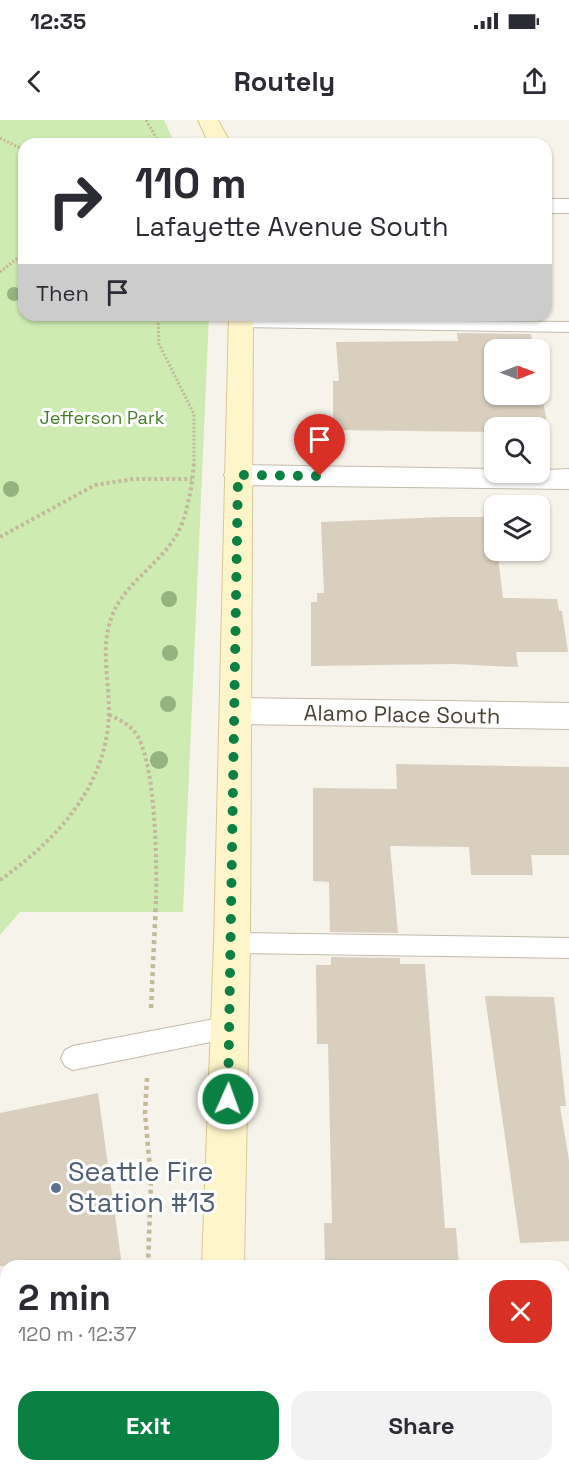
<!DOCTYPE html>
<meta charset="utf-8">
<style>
body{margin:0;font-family:"Space Grotesk",sans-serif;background:#f2f2f3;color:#2b2b33;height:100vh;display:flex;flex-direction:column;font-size:22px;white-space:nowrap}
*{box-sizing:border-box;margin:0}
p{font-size:20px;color:#7c7c81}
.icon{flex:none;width:33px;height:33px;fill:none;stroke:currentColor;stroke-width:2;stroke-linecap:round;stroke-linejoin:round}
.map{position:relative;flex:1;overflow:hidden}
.drawer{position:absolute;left:0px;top:1140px;width:570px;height:212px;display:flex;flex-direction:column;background:#fff;border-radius:18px 18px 0 0;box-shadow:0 2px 4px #0004}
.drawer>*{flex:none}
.guide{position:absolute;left:18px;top:18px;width:534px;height:183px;border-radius:18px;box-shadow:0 2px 4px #0004;background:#fff;color:#2b2b33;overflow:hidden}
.needle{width:39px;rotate:90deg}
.tools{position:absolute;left:484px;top:219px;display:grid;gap:12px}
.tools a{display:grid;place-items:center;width:66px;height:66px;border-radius:12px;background:#fff;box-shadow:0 2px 4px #0004;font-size:30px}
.pin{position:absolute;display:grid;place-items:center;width:51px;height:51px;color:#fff;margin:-62px -26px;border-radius:50% 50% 50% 0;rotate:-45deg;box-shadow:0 0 6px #0007}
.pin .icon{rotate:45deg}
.me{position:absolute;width:66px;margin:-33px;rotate:2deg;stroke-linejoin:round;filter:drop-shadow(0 0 4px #0008)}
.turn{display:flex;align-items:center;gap:21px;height:126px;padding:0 18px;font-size:27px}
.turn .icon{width:78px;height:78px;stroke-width:2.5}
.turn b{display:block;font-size:42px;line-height:51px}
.then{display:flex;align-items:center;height:57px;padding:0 18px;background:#0003;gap:12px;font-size:22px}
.round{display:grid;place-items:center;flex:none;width:63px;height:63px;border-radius:18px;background:#f2f2f3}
.overview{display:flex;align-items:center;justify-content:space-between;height:102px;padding:0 18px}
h1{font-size:36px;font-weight:600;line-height:45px}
.cta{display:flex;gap:12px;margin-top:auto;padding:12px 18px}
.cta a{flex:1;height:69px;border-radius:18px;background:#0b8043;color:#fff;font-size:24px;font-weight:600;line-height:69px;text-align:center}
.cta a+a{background:#f2f2f3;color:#2b2b33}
.status{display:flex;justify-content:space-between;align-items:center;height:42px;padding:0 30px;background:#fff;direction:ltr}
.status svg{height:16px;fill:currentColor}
header{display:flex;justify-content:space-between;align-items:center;height:78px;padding:0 18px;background:#fff;font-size:27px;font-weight:600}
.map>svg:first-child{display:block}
</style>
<div class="status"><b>12:35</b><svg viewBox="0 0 49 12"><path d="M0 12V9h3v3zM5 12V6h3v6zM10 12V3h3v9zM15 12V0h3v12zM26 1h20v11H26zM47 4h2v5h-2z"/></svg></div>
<header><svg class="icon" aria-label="back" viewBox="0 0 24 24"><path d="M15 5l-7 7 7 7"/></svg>Routely<svg class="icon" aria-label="share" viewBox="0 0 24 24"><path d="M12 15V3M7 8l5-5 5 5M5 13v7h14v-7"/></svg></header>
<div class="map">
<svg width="569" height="1351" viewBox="0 0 569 1351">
<rect width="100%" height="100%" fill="#f6f3ea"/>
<path fill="#ceebb1" d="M 0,0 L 164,0 L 175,24 L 24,24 L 24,195 L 209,195 L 183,792 L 20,792 L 0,815 Z"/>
<g fill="#d8cfbf">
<path d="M 453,195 L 527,195 L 528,199 L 454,199 Z"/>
<path d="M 457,213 L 531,214 L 533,230 L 495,230 L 495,274 L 540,274 L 540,266 L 548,308 L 495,308 L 495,312 L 333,310 L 333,261 L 339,261 L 336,222 L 458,221 Z"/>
<path d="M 444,397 L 493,397 L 503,478 L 557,479 L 559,491 L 562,491 L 568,532 L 516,532 L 518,547 L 454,544 L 311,546 L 311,482 L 317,482 L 317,473 L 324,473 L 321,402 Z"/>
<path d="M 396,644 L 569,647 L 569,735 L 531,735 L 533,755 L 471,755 L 469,727 L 390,726 L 398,813 L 330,812 L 329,762 L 313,761 L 313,668 L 397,669 Z"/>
<path d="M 331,837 L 400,838 L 400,844 L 425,844 L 445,1108 L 456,1108 L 459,1146 L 325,1146 L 324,1103 L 332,1103 L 328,924 L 317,924 L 316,845 L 331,845 Z"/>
<path d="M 485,876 L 554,877 L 566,986 L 560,986 L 569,1040 L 569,1121 L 520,1123 Z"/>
<path d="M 98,973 L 122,1146 L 0,1146 L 0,993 Z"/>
</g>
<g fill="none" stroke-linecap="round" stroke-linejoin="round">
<g stroke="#c2bbac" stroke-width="2">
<g id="service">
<path d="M 241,199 L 569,202 L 569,212 L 235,207 L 233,204 Z"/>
<path d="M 232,813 L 569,818 L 569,838 L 232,833 L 224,830 L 221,823 L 224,816 Z"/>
<path d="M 230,896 L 238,899 L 242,907 L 238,915 L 230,918 L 73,950 L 65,946 L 61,938 L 65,930 L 73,926 Z"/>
<path d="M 564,1309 L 569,1311 L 569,1351 L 553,1351 L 552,1346 L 564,1346 Z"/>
</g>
</g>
<g stroke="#c2bbac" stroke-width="2">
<g id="minor">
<rect x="546" y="79" width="23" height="14"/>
<path d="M 238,345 L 495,349 L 495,352 L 569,349 L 569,369 L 238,365 L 228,362 L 224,355 L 228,348 Z"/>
<path d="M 236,578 L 569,583 L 569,609 L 236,604 L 225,600 L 220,591 L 225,582 Z"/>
</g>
</g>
<g stroke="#d7c998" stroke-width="2">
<g id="secondary">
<path d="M 198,0 L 218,0 L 231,24 L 209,24 Z"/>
<path d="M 229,195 L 253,195 L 250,823 L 244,1146 L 202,1146 L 214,823 Z"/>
<path d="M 569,1300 L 569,1344 L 564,1345 L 564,1301 Z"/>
<path d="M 194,1346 L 239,1346 L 240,1351 L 194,1351 Z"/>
<path d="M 432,1346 L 497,1346 L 494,1351 L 429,1351 Z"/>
</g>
</g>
<g stroke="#c4b89c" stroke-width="3" stroke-dasharray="2 2" stroke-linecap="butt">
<path d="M 146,0 L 160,24"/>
<path d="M 0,18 L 24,30"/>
<path d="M 0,152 L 24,133"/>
<path d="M 158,195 L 159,224 L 194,294 L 194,342"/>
</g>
<g stroke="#c4b89c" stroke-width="4" stroke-dasharray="3 3" stroke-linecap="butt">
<path d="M 0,417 L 95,365 L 134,359 L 192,359"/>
<path d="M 109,595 C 121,600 131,605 138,617 C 156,650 157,743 156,782"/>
<path d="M 0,760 C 57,720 108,665 109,591 C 109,559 100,527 112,496 C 124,464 156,447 174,419 C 187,401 193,362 194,340"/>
</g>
<g stroke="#c4b89c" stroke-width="4.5" stroke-dasharray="4 4" stroke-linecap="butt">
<path d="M 151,888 L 156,781"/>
<path d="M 147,958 L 145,993 L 151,1060 L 148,1146"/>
</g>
<use href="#service" fill="#fff" fill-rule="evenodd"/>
<use href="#minor" fill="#fff" fill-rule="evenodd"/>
<use href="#secondary" fill="#fff5cb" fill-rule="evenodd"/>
</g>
<g fill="#94b47f">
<circle cx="14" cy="174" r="7"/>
<circle cx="11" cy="369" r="8"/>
<circle cx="169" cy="479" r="8"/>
<circle cx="170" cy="533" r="8"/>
<circle cx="168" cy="584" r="8"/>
<circle cx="159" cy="640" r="9"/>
</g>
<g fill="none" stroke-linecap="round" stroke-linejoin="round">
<path stroke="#0b8043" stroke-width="10" stroke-dasharray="0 18" d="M 228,979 L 238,355 L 320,356"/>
</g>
<circle fill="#5c6f8a" stroke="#fff" stroke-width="2" cx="56" cy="1068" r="6"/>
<g text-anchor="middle" stroke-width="6" stroke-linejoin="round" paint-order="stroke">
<g font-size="18" fill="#448027" stroke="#fff">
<text x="102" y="304">Jefferson Park</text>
</g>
<g font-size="22" fill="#4a4437" stroke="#fff">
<text transform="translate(402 594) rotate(1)" y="8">Alamo Place South</text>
</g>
<g font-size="27" fill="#4e5e75" stroke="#fff" text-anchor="start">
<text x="68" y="1061">Seattle Fire<tspan x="68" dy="31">Station #13</tspan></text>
</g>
</g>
</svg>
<div class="tools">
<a><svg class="needle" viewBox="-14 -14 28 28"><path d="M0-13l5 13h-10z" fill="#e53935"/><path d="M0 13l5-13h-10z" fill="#7c7c81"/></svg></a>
<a><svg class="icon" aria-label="search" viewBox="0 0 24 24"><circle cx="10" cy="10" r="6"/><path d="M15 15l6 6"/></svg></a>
<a><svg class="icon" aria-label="layers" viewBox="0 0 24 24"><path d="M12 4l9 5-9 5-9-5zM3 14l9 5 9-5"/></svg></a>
</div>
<div class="pin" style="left:320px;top:356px;background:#d93025"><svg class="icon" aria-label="arrive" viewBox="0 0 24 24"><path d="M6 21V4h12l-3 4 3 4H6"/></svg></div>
<svg class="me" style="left:228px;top:979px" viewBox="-20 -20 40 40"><circle r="17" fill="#0b8043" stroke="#fff" stroke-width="3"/><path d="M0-11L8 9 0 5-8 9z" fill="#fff"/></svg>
<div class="guide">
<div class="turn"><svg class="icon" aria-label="right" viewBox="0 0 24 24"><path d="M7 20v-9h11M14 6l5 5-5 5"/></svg><div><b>110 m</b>Lafayette Avenue South</div></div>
<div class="then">Then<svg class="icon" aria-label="arrive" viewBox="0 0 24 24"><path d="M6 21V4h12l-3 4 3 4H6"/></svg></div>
</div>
<section class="drawer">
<div class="overview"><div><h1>2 min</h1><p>120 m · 12:37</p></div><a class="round" style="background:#d93025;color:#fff"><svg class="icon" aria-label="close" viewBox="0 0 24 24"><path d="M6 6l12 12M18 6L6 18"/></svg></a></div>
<div class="cta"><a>Exit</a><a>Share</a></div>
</section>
</div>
